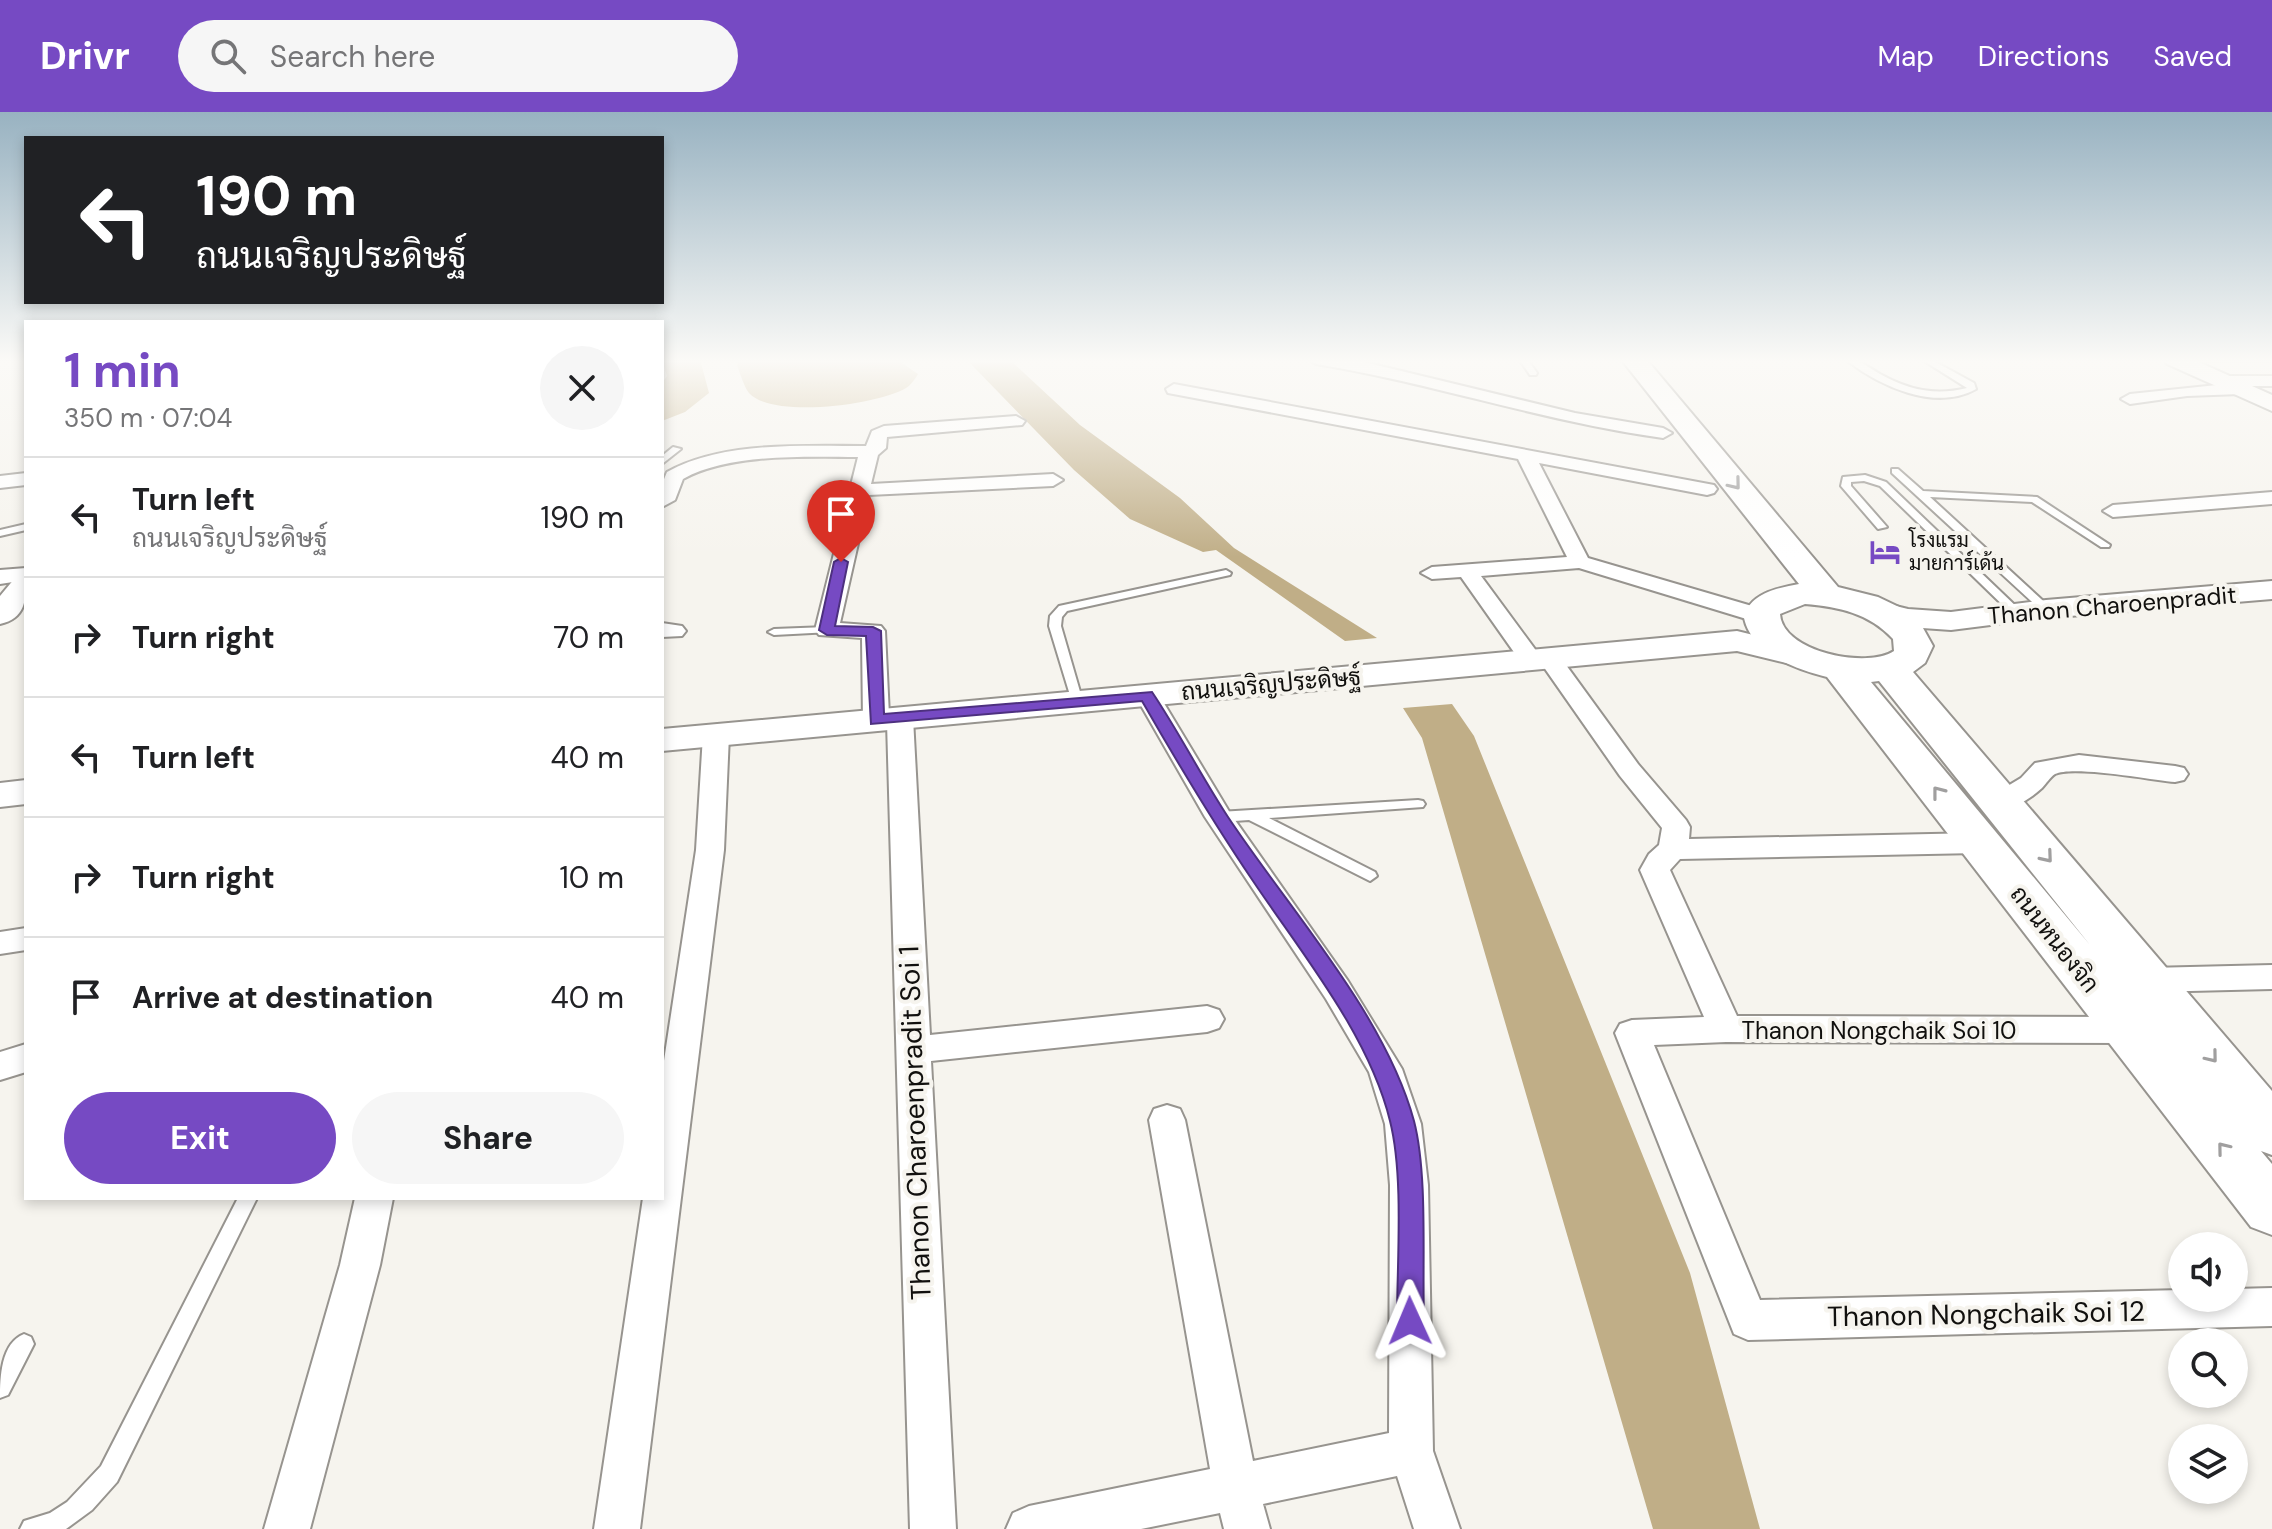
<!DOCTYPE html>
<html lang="en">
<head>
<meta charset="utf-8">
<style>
  :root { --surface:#fff; --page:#f6f6f6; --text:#202124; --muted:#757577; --line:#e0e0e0; --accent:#764ac3 }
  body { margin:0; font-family:"DM Sans",Sarabun,sans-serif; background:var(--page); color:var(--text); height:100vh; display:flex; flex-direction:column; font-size:30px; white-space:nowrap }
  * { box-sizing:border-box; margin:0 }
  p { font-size:26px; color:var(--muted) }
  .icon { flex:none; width:44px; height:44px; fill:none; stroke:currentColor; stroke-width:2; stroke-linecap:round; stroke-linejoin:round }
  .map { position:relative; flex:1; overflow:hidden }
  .sheet { position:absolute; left:24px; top:208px; width:640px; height:880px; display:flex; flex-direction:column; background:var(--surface); border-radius:0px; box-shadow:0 4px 12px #0003 }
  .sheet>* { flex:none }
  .guide { position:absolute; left:24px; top:24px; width:640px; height:168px; border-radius:0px; box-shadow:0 4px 12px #0003; background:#202124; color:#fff; overflow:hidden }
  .tools { position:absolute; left:2168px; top:1120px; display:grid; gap:16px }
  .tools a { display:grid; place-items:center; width:80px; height:80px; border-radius:50%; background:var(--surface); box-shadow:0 4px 12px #0003; font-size:40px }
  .pin { position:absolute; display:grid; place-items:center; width:68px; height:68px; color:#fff; margin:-82px -34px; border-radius:50% 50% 50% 0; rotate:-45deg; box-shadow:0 0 8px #0007 }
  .pin .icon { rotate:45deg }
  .me { position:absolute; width:88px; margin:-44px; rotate:359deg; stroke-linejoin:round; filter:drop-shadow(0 0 6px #0008) }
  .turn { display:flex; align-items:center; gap:28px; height:168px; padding:0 40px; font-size:36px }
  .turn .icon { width:104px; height:104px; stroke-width:2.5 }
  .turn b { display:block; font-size:56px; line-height:68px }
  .round { display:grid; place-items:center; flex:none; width:84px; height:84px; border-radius:42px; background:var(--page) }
  .summary { display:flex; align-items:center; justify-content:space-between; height:136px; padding:0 40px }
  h1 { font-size:48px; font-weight:700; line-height:60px; color:var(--accent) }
  .button { display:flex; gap:16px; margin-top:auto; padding:16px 40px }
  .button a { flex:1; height:92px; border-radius:48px; background:var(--accent); color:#fff; font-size:32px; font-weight:700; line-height:92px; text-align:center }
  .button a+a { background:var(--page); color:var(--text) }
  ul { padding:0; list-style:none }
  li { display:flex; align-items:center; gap:24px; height:120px; padding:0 40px; border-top:2px solid var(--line) }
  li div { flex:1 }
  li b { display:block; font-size:30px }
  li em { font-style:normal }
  header { display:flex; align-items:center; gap:48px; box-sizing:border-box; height:112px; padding:0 40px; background:var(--accent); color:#fff }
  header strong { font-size:38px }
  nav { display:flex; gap:44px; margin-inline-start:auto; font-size:28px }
  .search { width:560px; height:72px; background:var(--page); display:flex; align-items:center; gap:20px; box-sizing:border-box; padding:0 28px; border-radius:44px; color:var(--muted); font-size:30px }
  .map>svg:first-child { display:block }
  .forest { fill:#cab891 }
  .water { fill:#c0ae87 }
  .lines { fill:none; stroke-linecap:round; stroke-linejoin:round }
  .lane-casing { stroke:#97948f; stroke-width:4 }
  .street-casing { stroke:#97948f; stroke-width:4 }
  .secondary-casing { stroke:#97948f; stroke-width:4 }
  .primary-casing { stroke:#97948f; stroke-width:4 }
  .lane { fill:#fff; fill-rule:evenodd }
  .street { fill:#fff; fill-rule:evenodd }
  .secondary { fill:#fff; fill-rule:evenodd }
  .primary { fill:#fff; fill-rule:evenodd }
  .oneway { stroke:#a09f9f }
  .route { fill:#764ac3; stroke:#4d307f; stroke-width:2 }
  .labels { text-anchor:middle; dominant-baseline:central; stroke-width:8; stroke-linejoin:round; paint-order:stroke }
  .far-poi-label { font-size:20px; fill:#11100e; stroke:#f6f4ee; text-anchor:start }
  .street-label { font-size:24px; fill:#11100e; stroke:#f6f4ee }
  .near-street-label { font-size:28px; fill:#11100e; stroke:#f6f4ee }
</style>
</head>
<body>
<header>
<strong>Drivr</strong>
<div class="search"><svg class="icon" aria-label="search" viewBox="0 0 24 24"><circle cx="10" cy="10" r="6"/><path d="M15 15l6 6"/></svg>Search here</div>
<nav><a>Map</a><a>Directions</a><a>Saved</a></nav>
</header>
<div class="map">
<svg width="2272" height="1417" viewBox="0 0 2272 1417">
  <rect width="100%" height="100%" fill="#f6f4ee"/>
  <path class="forest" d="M662,247H700L709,281L685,300L662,309V271L667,264Z
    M740,247H896L918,262C915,267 911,273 906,276C878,293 772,307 749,281C744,275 740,261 737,253Z"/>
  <path class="water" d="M966,247H1009L1080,313L1180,386L1234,436L1377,526L1345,529L1216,438L1203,440L1130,407L1074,358Z
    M1452,592L1474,624L1690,1161L1760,1417H1653L1422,626L1403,596Z"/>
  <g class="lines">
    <g class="lane-casing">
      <path id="lane" d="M1519,247H1527L1537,261L1536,263H1530Z
        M1845,247C1858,246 1868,255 1880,262C1909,278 1935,284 1967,276L1921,247H1930L1974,271L1976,277C1935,300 1879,274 1845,247Z
        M2194,247H2272V249H2198Z
        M673,335L681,337L662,352V344Z
        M1892,357H1898L1923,379L2037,385L2110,433L2109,435H2101L2032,390L1930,385L2052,497L2046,500L2042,499L1892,361Z
        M1865,363L1886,370L2021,499V503H2013L1880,374L1864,369L1851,370V374L1887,415L1878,417L1841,374L1843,365Z
        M26,412V418L0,424V418Z
        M1226,458L1231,461L1230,463L1067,499L1062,505L1061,514L1083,590L1081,593H1073L1049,514L1050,504L1059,494Z
        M827,515L833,518L831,520L774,523L768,520L774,517Z
        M1418,688L1423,689L1425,692L1423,695L1269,706L1375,760L1377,764L1370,769L1249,708L1219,710L1212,705L1219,700Z
        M238,1086H257L117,1370L92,1398L66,1417H20L24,1409L50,1401L67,1390L101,1354Z
        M24,1222L31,1225L34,1232L8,1283L0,1286C0,1265 1,1231 24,1222Z"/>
    </g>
    <g class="street-casing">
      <path id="street" d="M1308,247L1360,249L1575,301L1663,316L1672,321L1663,326C1545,310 1433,271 1316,252Z
        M2222,264H2272V274H2246V281L2240,282L2187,284L2130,292L2121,287L2130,282L2217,273L2214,269Z
        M1174,272L1714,373L1717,377L1714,381L1707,383L1539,351L1588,446L1769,499L1772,504L1769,509H1753L1579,456L1481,464L1540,544L1550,540L1558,542L1638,652L1686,708L1690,715L1689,727L1978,721L1988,724L1992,731L1988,738L1978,741L1680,747L1670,758L1737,904L2127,905L2139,909L2144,918L2139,927L2127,931L1726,930L1654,933L1760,1188L2182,1178V1186H2234V1177L2272,1176V1214L1748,1228L1734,1222L1615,921L1620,912L1632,908L1704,905L1640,758L1649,742L1659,733L1662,716L1620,664L1541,551L1531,555L1523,553L1461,465L1432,467L1421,461L1432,455L1567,445L1518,347L1168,281L1166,277Z
        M1016,304L1025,309L1022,313L887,325L886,336L878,343L871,372L1053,362L1063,368L1053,374L869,383L840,511L881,514L885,519L889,604L900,598L909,601L913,606L930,923L1207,894L1219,898L1224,907L1219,916L1207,920L931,949L956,1417H910L887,610L876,616L867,613L863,608L862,526L819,523L815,518L858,345C806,345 729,341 683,367L675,388L662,395V372L667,360C723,329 803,334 866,334L872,319L884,314Z
        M26,361V373L0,376V364Z
        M2272,380V392L2113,405L2103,399L2113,393Z
        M26,456V468L0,472V458Z
        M662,511L682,514L686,519L682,524L662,525Z
        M1147,576L1156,578L1159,583L1230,701L1348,869L1402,957L1421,1012L1428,1073L1433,1339L1460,1417H1414L1397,1364L1263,1392L1270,1417H1224L1220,1401L1141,1417H1006L1013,1401L1029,1394L1210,1357L1149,1008L1154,997L1167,993L1180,997L1185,1008L1253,1349L1389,1321L1390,1073L1385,1012L1369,960L1326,887L1205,705L1135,583L1138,578Z
        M716,615L725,617L729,623L724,738L640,1417H594L643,1086H662V962L696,738L703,623L707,617Z
        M2079,643L2175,654L2184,656L2188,662L2184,668L2175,670C2152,668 2073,653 2055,662C2050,665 2046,672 2042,676C2029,688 2008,701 1991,696L1987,690L1991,684L2021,666L2035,651Z
        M26,816V838L0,842V820Z
        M2272,853V877L2149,880L2138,877L2133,868L2138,859L2149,856Z
        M26,932V960L0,968V940Z
        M355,1086H393L380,1153L310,1417H264L340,1153Z"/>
    </g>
    <g class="secondary-casing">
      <path id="secondary" d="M2164,247H2192L2272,283V299L2167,252Z
        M26,463C26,486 27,506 0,512V484L15,466Z
        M2272,469V487L2046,506L1951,518L1908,515L1868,506L1864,499L1868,492L1879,490L1908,497L1951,500L2046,488Z
        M1737,519L1814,538L1819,545L1814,552L1803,555L1737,539L662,639V617Z
        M26,668V692L0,695V671Z"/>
    </g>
    <g class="primary-casing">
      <path id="primary" d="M1621,247H1646L1838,475L1878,485L1901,496L1923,516L1933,534L1925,551L1913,560L2272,979V1043L2261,1039L2272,1052V1123L2251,1115L1827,565C1796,557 1752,542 1744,506C1749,481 1778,476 1799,472ZM1805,492C1839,495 1869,501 1893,527L1894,539C1867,557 1782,540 1780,502ZM1879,569L2090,833L1871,570Z"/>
    </g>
    <use href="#lane" class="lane"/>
    <use href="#street" class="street"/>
    <use href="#secondary" class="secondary"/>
    <use href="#primary" class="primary"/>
  </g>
  <defs><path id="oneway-chevron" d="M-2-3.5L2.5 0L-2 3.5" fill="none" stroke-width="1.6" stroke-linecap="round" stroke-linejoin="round" transform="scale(2)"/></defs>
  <g class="oneway">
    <use href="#oneway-chevron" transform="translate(1735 372) rotate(51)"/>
    <use href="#oneway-chevron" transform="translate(1938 680) rotate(-128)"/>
    <use href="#oneway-chevron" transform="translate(2047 745) rotate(50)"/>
    <use href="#oneway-chevron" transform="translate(2212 945) rotate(51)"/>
    <use href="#oneway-chevron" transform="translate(2223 1036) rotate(-129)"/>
  </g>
  <linearGradient id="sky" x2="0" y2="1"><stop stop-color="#98b2c1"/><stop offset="0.56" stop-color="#fbfaf7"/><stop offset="1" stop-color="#fbfaf7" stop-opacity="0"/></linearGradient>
  <rect width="2272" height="445" fill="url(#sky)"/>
  <path class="route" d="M841,446L848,450L835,514L873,515L881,519L884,602L1152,580C1179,620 1201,664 1228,705C1289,797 1385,902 1414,1009C1428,1063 1422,1151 1424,1209L1420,1218L1410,1222L1401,1218L1397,1209C1397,1151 1404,1064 1390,1009C1369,923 1302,842 1253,769C1213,710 1177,650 1142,589L871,612L866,524L827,523L819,518L834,450Z"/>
  <defs>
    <g id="hotel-bare" transform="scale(2.4)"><path d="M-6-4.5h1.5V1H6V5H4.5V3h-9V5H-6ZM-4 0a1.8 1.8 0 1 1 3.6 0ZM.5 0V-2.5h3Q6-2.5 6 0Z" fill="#764ac3" stroke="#f6f4ee" stroke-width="2.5" paint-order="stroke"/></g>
  </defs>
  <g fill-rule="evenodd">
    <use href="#hotel-bare" x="1885" y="440"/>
  </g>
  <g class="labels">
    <g class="far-poi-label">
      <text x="1909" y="428">โรงแรม<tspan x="1909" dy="23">มายการ์เด้น</tspan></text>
    </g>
    <g class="street-label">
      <text transform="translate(2112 493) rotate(-5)">Thanon Charoenpradit</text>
      <text transform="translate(1271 572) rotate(-5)">ถนนเจริญประดิษฐ์</text>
      <text transform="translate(2055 827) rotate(52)">ถนนหนองจิก</text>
      <text x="1879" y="918">Thanon Nongchaik Soi 10</text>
    </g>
    <g class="near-street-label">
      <text transform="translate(915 1011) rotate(-92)">Thanon Charoenpradit Soi 1</text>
      <text transform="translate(1986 1202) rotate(-1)">Thanon Nongchaik Soi 12</text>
    </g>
  </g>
</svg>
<div class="tools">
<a><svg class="icon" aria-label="sound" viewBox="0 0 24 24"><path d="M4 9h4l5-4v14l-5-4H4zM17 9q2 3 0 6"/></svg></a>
<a><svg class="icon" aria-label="search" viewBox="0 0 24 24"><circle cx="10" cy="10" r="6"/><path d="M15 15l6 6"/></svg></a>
<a><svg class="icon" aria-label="layers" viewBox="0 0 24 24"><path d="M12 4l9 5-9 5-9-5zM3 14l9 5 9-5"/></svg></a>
</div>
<div class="pin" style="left:841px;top:450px;background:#d93025"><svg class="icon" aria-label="arrive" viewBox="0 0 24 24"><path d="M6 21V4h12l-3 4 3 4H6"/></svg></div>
<svg class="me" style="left:1410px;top:1209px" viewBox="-20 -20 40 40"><path d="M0-17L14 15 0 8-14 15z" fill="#764ac3" stroke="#fff" stroke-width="4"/></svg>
<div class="guide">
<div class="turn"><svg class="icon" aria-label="left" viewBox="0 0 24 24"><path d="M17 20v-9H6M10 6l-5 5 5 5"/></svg><div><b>190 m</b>ถนนเจริญประดิษฐ์</div></div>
</div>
<section class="sheet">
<div class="summary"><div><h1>1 min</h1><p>350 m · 07:04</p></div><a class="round"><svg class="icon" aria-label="close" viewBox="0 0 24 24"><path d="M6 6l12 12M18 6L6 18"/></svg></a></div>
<ul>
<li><svg class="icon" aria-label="left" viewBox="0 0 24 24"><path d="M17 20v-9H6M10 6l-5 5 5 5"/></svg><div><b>Turn left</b><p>ถนนเจริญประดิษฐ์</p></div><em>190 m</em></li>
<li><svg class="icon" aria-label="right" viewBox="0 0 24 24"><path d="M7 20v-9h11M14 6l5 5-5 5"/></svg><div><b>Turn right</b></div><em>70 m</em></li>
<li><svg class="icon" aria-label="left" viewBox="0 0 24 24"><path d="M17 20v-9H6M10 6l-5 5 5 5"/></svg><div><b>Turn left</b></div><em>40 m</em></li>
<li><svg class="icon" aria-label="right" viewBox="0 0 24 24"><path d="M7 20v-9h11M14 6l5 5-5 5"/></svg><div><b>Turn right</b></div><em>10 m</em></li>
<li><svg class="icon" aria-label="arrive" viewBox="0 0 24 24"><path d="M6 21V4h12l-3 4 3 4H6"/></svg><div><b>Arrive at destination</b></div><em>40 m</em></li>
</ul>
<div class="button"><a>Exit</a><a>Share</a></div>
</section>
</div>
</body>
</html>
